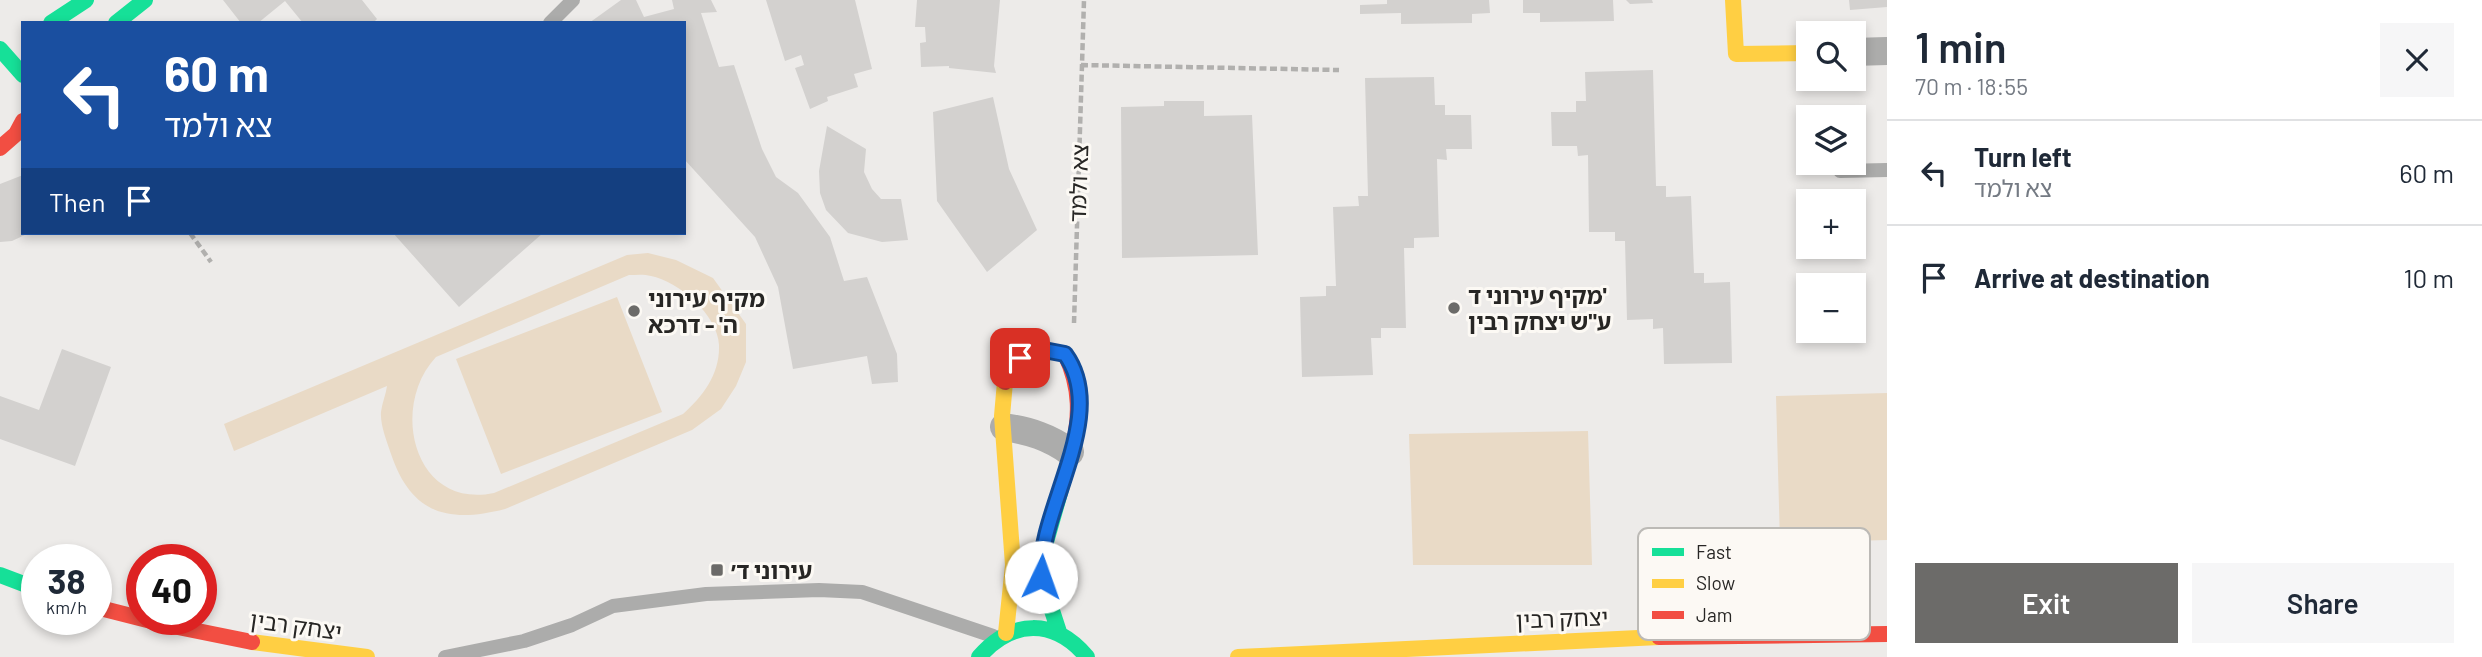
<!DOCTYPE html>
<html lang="en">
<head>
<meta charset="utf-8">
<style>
  :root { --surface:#fff; --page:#f6f6f7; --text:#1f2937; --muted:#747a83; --line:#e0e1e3; --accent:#6c6b69 }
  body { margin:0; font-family:Barlow,"Noto Sans Hebrew",sans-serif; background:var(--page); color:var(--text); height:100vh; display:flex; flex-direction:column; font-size:26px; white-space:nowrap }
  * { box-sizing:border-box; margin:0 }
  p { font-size:23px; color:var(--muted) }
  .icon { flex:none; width:38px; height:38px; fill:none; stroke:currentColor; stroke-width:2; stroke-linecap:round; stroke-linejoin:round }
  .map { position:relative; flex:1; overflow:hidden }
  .side { display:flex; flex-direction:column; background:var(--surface); width:595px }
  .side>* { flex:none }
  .guide { position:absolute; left:21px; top:21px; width:665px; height:214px; border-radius:0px; box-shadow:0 4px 10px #0003; background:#1a4fa0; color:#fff; overflow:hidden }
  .controls { position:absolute; left:1796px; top:21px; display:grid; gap:14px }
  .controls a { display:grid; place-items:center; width:70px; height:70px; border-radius:0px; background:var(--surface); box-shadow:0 4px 10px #0003; font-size:35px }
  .speed { position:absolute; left:21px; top:544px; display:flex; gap:14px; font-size:35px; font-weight:700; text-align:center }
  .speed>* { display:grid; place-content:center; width:91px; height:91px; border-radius:50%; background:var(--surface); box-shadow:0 4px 10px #0003; line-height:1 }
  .speed small { font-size:18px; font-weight:400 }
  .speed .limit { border:10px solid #d22; background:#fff; color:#111 }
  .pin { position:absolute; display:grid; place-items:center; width:60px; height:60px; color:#fff; margin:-30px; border-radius:14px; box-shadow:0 4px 10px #0006 }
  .me { position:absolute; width:77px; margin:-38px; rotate:3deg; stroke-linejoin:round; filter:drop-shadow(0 0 5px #0008) }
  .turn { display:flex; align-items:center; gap:24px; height:147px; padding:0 28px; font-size:32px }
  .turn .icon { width:91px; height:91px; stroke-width:2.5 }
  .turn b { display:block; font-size:49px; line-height:60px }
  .then { display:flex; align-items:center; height:66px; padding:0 28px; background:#0003; gap:14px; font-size:26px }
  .round { display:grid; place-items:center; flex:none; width:74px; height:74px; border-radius:0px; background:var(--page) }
  .summary { display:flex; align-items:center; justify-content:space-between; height:119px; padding:0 28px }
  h1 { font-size:42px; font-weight:600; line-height:52px }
  .action { display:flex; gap:14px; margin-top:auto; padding:14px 28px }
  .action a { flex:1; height:80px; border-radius:0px; background:var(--accent); color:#fff; font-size:28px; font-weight:600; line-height:80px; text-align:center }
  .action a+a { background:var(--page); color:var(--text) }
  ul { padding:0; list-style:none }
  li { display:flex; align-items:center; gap:21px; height:105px; padding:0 28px; border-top:2px solid var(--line) }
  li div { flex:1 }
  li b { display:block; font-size:26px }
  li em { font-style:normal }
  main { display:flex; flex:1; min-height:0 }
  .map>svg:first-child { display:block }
  .green { fill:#e9dac6; fill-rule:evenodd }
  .building { fill:#d3d1cf }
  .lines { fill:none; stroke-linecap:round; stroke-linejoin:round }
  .path { stroke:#b1b0ae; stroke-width:4.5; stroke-dasharray:7 3.5; stroke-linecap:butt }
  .lane { stroke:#acacab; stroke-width:14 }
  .street { stroke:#acacab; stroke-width:28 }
  .fast { stroke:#16e098; stroke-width:16 }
  .slow { stroke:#ffcf43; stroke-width:16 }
  .jam { stroke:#f24e42; stroke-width:16 }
  .route-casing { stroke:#114b97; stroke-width:18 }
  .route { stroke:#1a73e8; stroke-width:12 }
  .poi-dot { fill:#6c6b69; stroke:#fcf9f4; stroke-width:2.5 }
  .labels { text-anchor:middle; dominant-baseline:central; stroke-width:6; stroke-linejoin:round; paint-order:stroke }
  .street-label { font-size:23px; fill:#272624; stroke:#fcf9f4 }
  .poi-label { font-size:23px; font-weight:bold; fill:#272624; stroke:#fcf9f4; text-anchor:start }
  .key { fill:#fcf9f4; stroke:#bcbab6; stroke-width:2 }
  .key-label { font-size:19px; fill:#272624 }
</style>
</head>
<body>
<main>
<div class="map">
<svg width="1887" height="657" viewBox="0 0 1887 657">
  <rect width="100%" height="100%" fill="#edebe9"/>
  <path class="green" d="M648,253L676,260L713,278L746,324V362L736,386L721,409L692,430L505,509C447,524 411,513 391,454C387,442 380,425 381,412C382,403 386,394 387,386L234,451L224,424L627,255ZM629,275C636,275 644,274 651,276C678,281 718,315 719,345C720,374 703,396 683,414L494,493C414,510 389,407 436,357Z
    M617,297L662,412L501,474L456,359Z
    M1887,393V540L1780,543L1776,396Z
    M1588,431L1592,565H1413L1409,434Z"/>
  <path class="building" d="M223,0H362L377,19L373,23H303L285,1L258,23H241Z
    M621,0H636L644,17L674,9L672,0H711L717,12L701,13L719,67L734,65L762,149L776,177L798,193L830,237L844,281L867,277L897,354L898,382L872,384L867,356L793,369L778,287L755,237L684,159V23H589Z
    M766,0H855L872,69L854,74L858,87L827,97L828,101L810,109L795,68L804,65L801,55L785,61Z
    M917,0H1000L994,66L996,73L949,68V66L921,67L920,43L926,42L925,27H915Z
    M1387,0H1489L1490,13L1472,14V23L1401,24V13L1360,14V5L1387,4Z
    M1523,0H1613L1614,21L1540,22V13H1523Z
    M1626,0H1652L1653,3L1630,4Z
    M1849,0H1887V7L1850,10Z
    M1653,70L1656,186H1666V197L1691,196L1694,273H1704V283L1730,282L1732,363L1664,364L1663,328L1653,329V319L1627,320L1625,241H1615V232H1589L1588,155L1578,156L1577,146H1552L1551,112H1576V101H1586L1585,72Z
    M1434,77L1435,105H1445V115H1471L1472,149H1446L1447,160L1437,159L1439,237L1414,238V248H1404L1406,328H1381V338H1371L1373,375L1302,377L1300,297L1326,296V286H1336L1333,207L1359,206L1358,196H1368L1365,78Z
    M993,97L1009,169L1037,230L987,272L937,201L933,112Z
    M1164,101H1204V116L1252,115L1258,255L1122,258L1121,107L1164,106Z
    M827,126L866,149L864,172L872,189L881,199H901L908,240L882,242L848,233L826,210L820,193L819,171Z
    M23,175V233H29L12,241L0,242V184Z
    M393,233H543L459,307Z
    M62,349L111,367L75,466L0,439V396L39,410Z"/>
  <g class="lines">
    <path class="path" d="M1081,65L1339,70
      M190,233L211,262
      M1074,323L1084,0"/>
    <path class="lane" d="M550,23L573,0
      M1840,171L1887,170
      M445,657L524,641L572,625L613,606L706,594L819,590L862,592L993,636"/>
    <path class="street" d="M1853,52L1887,51
      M1004,427C1030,431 1049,437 1070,452"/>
    <path class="fast" d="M51,23L86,0
      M116,23L145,0
      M0,49L23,75
      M0,575L37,589
      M1059,632L1045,589L1042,556L1071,454
      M979,657C1012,619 1054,618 1087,657"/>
    <path class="slow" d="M1733,0L1736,54L1808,53
      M1005,382L1002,416L1013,565L1006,633
      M252,642L367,657
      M1238,657L1659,637"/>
    <path class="jam" d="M0,148L16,134L23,121
      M1005,382C1014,355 1038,347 1065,354C1081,387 1081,419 1071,454
      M96,607L163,624L252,642
      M1659,637L1887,634"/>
  </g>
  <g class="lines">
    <g class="route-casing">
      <path id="route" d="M1020,358L1044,350L1065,354C1110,416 1038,508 1041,577"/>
    </g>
    <use href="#route" class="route"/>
  </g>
  <g class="poi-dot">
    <circle cx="1454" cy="308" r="7"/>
    <circle cx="634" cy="311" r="7"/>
    <rect x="710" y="563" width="14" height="14" rx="3.5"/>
  </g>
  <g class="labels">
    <g class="street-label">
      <text transform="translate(1078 183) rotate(-88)">צא ולמד</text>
      <text transform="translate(1562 618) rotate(-2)">יצחק רבין</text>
      <text transform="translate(296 625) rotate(8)">יצחק רבין</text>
    </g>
    <g class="poi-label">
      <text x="1468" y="295">מקיף עירוני ד'<tspan x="1468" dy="26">ע"ש יצחק רבין</tspan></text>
      <text x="648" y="298">מקיף עירוני<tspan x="648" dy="26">ה' - דרכא</tspan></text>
      <text x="731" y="570">עירוני ד׳</text>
    </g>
  </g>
  <rect x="1638" y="528" width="232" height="112" rx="10" class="key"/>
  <rect x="1652" y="548" width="32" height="8" fill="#16e098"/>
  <rect x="1652" y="579" width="32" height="9" fill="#ffcf43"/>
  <rect x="1652" y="611" width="32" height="8" fill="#f24e42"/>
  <g class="key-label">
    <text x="1696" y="559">Fast</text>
    <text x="1696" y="590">Slow</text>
    <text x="1696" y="622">Jam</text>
  </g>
</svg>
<div class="controls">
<a><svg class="icon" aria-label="search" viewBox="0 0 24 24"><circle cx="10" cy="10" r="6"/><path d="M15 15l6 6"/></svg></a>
<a><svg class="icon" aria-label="layers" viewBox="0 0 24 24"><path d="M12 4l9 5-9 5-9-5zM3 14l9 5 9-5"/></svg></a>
<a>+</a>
<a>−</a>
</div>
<div class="speed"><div>38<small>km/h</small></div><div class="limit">40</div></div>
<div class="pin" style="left:1020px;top:358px;background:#d93025"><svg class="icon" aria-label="arrive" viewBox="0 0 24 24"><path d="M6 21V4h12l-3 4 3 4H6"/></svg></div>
<svg class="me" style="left:1041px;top:577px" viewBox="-20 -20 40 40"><circle r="19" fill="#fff"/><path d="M0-13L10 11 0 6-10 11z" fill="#1a73e8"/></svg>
<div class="guide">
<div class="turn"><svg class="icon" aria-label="left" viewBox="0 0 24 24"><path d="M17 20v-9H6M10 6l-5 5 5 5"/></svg><div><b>60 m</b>צא ולמד</div></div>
<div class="then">Then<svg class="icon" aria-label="arrive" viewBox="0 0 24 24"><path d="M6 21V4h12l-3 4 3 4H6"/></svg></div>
</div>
</div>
<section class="side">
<div class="summary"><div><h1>1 min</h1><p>70 m · 18:55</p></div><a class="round"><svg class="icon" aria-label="close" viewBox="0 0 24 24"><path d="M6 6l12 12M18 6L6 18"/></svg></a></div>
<ul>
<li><svg class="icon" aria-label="left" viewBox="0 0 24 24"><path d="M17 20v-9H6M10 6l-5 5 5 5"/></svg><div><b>Turn left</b><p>צא ולמד</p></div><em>60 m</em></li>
<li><svg class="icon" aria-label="arrive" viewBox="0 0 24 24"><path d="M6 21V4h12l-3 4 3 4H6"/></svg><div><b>Arrive at destination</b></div><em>10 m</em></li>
</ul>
<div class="action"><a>Exit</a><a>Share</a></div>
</section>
</main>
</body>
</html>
